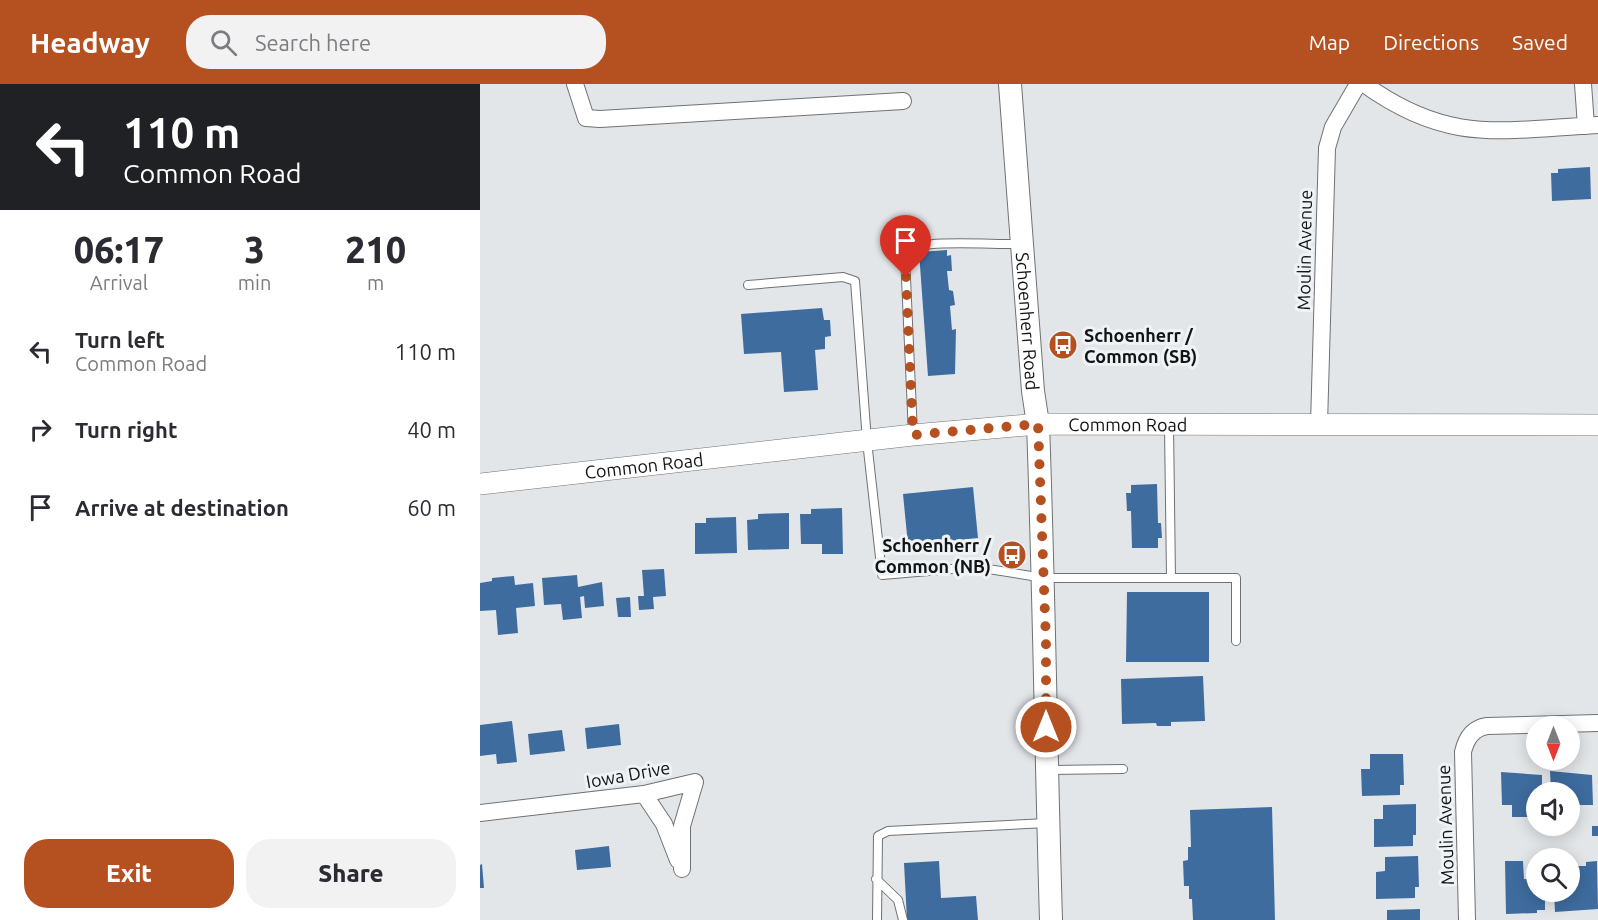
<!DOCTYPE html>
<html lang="en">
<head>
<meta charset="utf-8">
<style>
  :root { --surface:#fff; --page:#f2f2f3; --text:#2b2b33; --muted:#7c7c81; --accent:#b55120 }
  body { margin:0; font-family:Ubuntu,sans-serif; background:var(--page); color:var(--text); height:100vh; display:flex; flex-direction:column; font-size:22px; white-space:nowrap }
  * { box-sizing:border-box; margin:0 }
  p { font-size:20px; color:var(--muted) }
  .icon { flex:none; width:33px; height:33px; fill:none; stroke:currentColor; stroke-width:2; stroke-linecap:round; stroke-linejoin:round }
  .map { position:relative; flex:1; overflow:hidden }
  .drawer { display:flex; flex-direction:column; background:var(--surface); width:480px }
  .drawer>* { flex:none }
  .hud { background:#202124; color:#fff; overflow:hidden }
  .needle { width:39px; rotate:180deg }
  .tools { position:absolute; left:1046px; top:632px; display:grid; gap:12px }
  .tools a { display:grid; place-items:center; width:54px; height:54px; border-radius:50%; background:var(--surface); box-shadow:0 3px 15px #0003; font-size:30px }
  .pin { position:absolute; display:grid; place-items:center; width:51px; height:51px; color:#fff; margin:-62px -26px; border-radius:50% 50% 50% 0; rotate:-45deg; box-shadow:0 0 6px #0007 }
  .pin .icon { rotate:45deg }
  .me { position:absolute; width:66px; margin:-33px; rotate:0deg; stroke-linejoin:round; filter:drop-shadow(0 0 4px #0008) }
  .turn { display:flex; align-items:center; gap:21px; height:126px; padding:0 24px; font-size:27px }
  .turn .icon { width:78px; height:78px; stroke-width:2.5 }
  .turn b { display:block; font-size:42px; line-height:51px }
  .eta { display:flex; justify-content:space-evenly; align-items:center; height:102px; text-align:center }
  .eta b { font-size:36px; font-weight:800; line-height:42px }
  .primary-button { display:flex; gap:12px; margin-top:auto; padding:12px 24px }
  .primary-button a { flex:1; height:69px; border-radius:24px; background:var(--accent); color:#fff; font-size:24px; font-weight:800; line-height:69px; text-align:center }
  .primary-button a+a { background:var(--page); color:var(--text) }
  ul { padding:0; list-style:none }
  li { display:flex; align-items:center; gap:18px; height:78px; padding:0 24px }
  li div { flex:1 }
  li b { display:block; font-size:22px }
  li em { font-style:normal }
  header { display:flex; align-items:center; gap:36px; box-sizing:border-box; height:84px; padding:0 30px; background:var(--accent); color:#fff }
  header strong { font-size:28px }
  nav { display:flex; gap:33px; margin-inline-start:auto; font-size:21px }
  .search { width:420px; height:54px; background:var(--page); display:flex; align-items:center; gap:15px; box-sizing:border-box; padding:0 21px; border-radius:24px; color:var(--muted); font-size:22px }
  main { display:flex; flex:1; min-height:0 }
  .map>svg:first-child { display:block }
  .building { fill:#3e6c9f }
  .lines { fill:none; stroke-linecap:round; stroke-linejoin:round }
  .service-casing { stroke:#6f7275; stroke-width:10 }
  .minor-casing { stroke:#6f7275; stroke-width:18 }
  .tertiary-casing { stroke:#6f7275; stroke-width:22 }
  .secondary-casing { stroke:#6f7275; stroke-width:24 }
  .service { stroke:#fff; stroke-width:8 }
  .minor { stroke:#fff; stroke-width:16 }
  .tertiary { stroke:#fff; stroke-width:21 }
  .secondary { stroke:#fff; stroke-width:22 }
  .route { stroke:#b55120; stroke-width:10; stroke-dasharray:0 18 }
  .labels { text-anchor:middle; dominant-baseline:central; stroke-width:6; stroke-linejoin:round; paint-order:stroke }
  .street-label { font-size:18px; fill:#131415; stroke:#f0f3f6 }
  .poi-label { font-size:18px; font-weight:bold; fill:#131415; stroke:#f0f3f6; text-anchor:start }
</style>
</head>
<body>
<header>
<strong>Headway</strong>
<div class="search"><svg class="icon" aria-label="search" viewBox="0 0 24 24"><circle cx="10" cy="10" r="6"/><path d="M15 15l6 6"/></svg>Search here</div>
<nav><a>Map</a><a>Directions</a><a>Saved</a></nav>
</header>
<main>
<section class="drawer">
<div class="hud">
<div class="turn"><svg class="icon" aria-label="left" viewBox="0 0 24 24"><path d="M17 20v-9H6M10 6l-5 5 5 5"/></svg><div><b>110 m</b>Common Road</div></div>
</div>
<div class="eta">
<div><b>06:17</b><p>Arrival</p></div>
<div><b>3</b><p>min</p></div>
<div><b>210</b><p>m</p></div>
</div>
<ul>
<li><svg class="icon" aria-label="left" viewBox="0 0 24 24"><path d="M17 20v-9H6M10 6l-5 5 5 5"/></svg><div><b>Turn left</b><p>Common Road</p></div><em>110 m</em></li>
<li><svg class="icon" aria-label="right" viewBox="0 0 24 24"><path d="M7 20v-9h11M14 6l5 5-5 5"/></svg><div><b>Turn right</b></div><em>40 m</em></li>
<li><svg class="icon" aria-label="arrive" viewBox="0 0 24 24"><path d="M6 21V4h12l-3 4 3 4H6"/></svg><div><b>Arrive at destination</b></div><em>60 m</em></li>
</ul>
<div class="primary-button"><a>Exit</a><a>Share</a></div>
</section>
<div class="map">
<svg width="1118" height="836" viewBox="0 0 1118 836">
  <rect width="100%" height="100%" fill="#e3e6e9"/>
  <path class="building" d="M1110,83L1111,115L1072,117L1071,89H1078V85Z
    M467,166V172L471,171L472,187H467L469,206L473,207L475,221L470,222L472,246L476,245L475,290L448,292L439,168Z
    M342,224L344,236H350L351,252L345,253V265L335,266L338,306L304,308L301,268L264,270L261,230Z
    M677,400L678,439H681L682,454H678V464H652L651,427H647L646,409H651V401Z
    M493,403L498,454L428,461L423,410Z
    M362,424L363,470H342V460H321L320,430H331V425Z
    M309,429V465L268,466L267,436L278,435V430Z
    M256,433L257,469L215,470V439H226V434Z
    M184,485L186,512L173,513L174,525L159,526L158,512H164L162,486Z
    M97,491L98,503L122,498L124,522L105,524L104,512L100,513L102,534L83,536L81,520L64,521L62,494Z
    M34,492L35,501L53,499L55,522L36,524L38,549L18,551L16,526L0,527V499L12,497V494Z
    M647,508H729V578H646Z
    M150,513L151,533H138L136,514Z
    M723,592L725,637L691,638V642H677L676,639L642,640L641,595Z
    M32,637L37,678L17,680L16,670L0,672V641Z
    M139,640L141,661L107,665L105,644Z
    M82,646L85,667L50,671L48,650Z
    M890,670H923L924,701H920V711L882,712L881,685H890Z
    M1070,687L1112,691L1113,721H1089V708H1071Z
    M1021,688L1062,691V708H1056V721H1048V733H1032V721H1022Z
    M936,720V751H933V762L894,763V735H903V721Z
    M792,723L795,836H713L712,815H709V802H704L703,777L708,776V763H711L710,726Z
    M1112,742H1118V752H1112Z
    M129,762L131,783L97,786L95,766Z
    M938,772L939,803H935V814L896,815V788L905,787V773Z
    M459,777L461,814L496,812L498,836H427L424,779Z
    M1025,777H1043L1044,795H1056V807H1065V826H1057V829L1026,830Z
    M1117,777L1118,825L1075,828L1074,807H1089V782H1106V778Z
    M2,780L4,804H0V781Z
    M940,825V836H907V826Z"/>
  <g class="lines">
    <g class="service-casing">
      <path id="service" d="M268,201L363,193L375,197L387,357L402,491L496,483L564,494H756V557
        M689,342L691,494
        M433,350L425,172L427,166C445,155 515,161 540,160
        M569,686L643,685
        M396,795L418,816L423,836
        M397,836L398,752L408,747L568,739"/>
    </g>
    <g class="minor-casing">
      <path id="minor" d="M95,0L106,34L120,35L423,17
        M884,0C969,61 1020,46 1118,41
        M1103,0L1106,42
        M839,340L847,64L853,43L878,0
        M164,710L184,740L198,776
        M0,729L164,710L215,698L202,742V785
        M987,836L983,668C986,655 993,644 1007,642L1118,639"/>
    </g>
    <g class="tertiary-casing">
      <g id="tertiary">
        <path id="s1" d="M0,400L433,351L558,340L1118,341"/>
      </g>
    </g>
    <g class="secondary-casing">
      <g id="secondary">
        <path id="s2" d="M530,0L553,307L558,340C564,505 566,671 571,836"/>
      </g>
    </g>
    <use href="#service" class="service"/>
    <use href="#minor" class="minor"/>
    <use href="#tertiary" class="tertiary"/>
    <use href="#secondary" class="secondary"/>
  </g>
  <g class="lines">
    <path class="route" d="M426,193L433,351L558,340L566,558V643"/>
  </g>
  <defs>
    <g id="bus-disc" transform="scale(1.5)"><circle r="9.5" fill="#b55120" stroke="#f0f3f6"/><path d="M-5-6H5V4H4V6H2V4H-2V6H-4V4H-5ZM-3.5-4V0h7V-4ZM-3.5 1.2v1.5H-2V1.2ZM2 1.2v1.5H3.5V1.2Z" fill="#fff"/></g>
  </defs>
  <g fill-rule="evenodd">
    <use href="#bus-disc" x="583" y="261"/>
    <use href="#bus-disc" x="532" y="471"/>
  </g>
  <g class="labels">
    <g class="street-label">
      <text transform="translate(824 166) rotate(-89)">Moulin Avenue</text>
      <text stroke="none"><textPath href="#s2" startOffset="238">Schoenherr Road</textPath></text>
      <text stroke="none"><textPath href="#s1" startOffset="651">Common Road</textPath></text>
      <text stroke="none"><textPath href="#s1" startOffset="165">Common Road</textPath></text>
      <text transform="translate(148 690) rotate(-10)">Iowa Drive</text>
      <text transform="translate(965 741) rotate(-92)">Moulin Avenue</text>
    </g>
    <g class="poi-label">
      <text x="604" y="251">Schoenherr /<tspan x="604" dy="21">Common (SB)</tspan></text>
      <text x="511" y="461" text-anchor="end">Schoenherr /<tspan x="511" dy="21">Common (NB)</tspan></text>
    </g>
  </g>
</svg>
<div class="tools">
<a><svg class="needle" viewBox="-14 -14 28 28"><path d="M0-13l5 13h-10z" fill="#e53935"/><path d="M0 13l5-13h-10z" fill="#7c7c81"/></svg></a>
<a><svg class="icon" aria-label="sound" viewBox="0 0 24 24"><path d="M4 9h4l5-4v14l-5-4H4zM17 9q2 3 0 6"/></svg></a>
<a><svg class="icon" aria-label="search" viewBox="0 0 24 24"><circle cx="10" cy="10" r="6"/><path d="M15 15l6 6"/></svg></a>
</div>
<div class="pin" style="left:426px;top:193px;background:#d93025"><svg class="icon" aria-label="arrive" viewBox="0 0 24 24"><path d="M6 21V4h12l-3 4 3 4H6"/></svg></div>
<svg class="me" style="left:566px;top:643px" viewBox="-20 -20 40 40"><circle r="17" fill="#b55120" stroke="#fff" stroke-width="3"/><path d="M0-11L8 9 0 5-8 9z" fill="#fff"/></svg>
</div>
</main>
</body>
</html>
